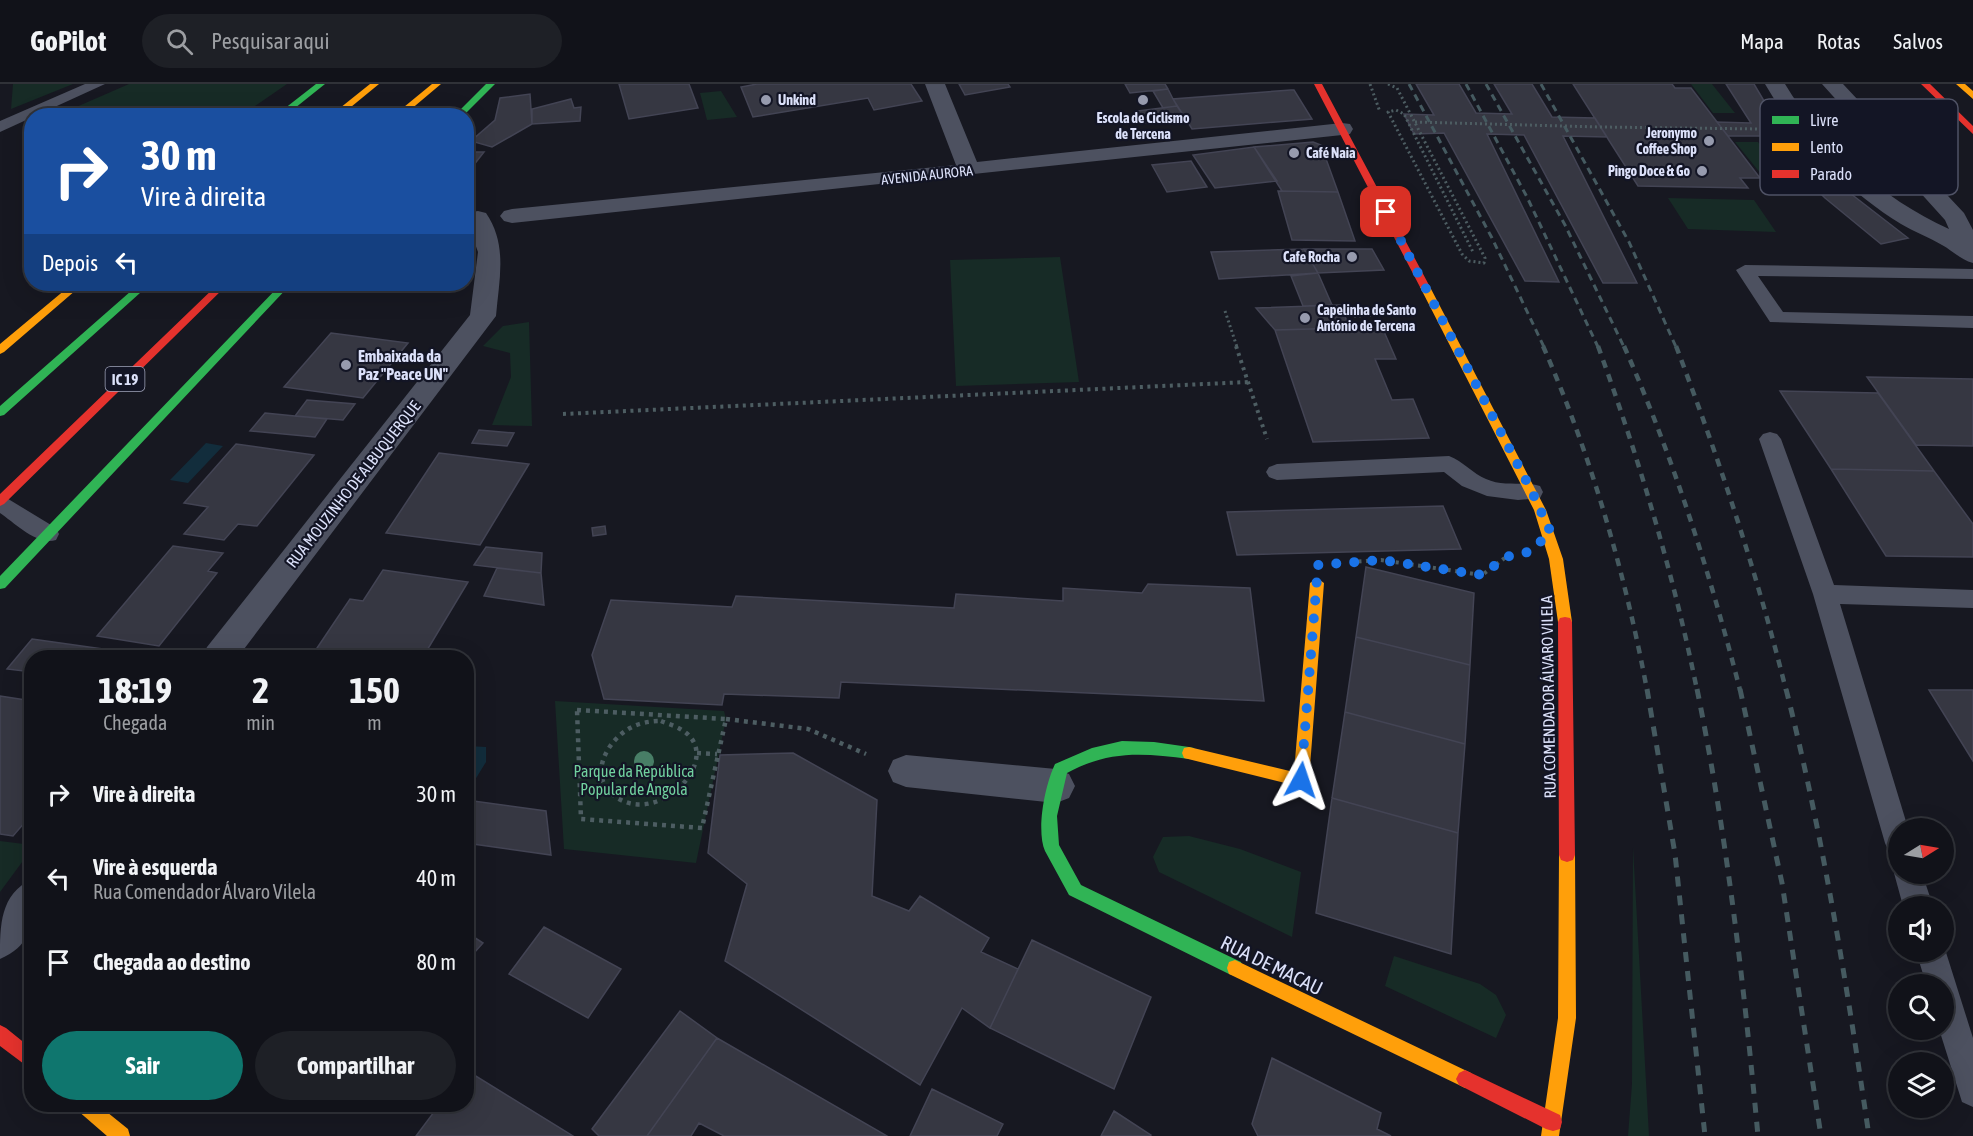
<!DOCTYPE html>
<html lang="pt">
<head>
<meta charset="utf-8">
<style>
  :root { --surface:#111219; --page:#1e2026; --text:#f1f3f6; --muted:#9c9ea2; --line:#303238; --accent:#0f766e }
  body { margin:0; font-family:"Asap Condensed",sans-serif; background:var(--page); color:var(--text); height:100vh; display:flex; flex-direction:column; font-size:22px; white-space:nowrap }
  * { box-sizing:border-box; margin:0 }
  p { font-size:20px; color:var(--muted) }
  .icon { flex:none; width:33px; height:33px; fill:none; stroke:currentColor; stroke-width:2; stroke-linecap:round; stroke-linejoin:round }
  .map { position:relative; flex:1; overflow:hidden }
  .details { position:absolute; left:24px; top:566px; width:450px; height:462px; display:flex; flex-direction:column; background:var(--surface); border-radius:24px; box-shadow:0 6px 24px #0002,0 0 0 2px var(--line) }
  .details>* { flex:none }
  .top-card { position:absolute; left:24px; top:24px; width:450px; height:183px; border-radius:24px; box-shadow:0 6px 24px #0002,0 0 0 2px var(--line); background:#1a4fa0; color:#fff; overflow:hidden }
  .needle { width:39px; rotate:79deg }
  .fabs { position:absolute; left:1888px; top:734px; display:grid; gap:12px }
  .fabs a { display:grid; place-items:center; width:66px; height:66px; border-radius:50%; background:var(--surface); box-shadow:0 6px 24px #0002,0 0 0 2px var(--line); font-size:30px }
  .pin { position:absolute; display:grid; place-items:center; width:51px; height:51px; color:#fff; margin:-26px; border-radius:12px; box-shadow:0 3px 9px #0006 }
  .me { position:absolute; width:66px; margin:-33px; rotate:5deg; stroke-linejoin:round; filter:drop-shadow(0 0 4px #0008) }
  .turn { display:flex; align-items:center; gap:21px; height:126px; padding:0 18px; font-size:27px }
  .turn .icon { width:78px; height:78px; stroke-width:2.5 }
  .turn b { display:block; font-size:42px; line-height:51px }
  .then { display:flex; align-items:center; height:57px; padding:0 18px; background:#0003; gap:12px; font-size:22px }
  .eta { display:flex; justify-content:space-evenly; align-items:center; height:102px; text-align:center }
  .eta b { font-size:36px; font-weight:700; line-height:42px }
  .cta { display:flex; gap:12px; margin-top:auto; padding:12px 18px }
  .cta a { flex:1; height:69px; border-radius:36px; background:var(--accent); color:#fff; font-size:24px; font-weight:700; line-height:69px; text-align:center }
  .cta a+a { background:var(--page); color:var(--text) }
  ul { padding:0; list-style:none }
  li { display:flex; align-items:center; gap:18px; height:84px; padding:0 18px }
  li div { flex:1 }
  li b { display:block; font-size:22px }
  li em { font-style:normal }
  header { display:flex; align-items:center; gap:36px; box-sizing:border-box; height:84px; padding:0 30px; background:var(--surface); border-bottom:2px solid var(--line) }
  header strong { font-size:28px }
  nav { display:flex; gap:33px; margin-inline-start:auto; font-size:21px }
  .search { width:420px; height:54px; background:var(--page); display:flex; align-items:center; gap:15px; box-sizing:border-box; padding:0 21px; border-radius:33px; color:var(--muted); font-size:22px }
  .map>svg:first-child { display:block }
  .green { fill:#172b26 }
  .water { fill:#122d3c }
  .building { fill:#363742; stroke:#434454; stroke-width:1.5 }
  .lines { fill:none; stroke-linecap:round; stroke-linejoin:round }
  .path-far2 { stroke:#4d5d62; stroke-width:3; stroke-dasharray:2 3; stroke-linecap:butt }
  .path-far1 { stroke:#4d5d62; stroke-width:4; stroke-dasharray:3 4.5; stroke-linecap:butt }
  .path { stroke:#4d5d62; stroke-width:4.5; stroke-dasharray:4 5; stroke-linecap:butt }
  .lane { fill:#4d5160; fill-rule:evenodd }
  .street { fill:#4d5160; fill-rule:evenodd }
  .fast { fill:#30b455; fill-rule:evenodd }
  .slow { fill:#ff9f0a; fill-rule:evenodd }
  .jam { fill:#e5322d; fill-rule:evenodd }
  .rail-far2 { stroke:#455a60; stroke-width:3; stroke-dasharray:7 5; stroke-linecap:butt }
  .rail-far1 { stroke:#455a60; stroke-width:4.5; stroke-dasharray:8 7; stroke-linecap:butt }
  .rail { stroke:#455a60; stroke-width:5; stroke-dasharray:10 9; stroke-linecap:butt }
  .path-bridge { stroke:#4d5d62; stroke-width:3; stroke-dasharray:2 3; stroke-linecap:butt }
  .tree { fill:#487e66 }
  .route { stroke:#1a73e8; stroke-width:10; stroke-dasharray:0 18 }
  .poi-dot { fill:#979bae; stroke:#131525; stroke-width:2 }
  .labels { text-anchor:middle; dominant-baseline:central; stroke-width:4.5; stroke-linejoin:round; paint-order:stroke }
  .far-poi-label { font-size:14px; font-weight:bold; fill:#dce1fa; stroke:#131525; text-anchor:start }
  .far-street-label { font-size:14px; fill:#dce1fa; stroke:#131525 }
  .shield { fill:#131525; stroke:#a0a4ba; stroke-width:1.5 }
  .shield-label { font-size:15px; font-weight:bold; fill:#dce1fa }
  .poi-label { font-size:16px; font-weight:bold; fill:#dce1fa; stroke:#131525; text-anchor:start }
  .street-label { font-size:16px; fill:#dce1fa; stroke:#131525 }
  .park-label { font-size:16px; fill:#71d19f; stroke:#131525 }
  .near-street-label { font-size:20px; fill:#dce1fa; stroke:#131525 }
  .key { fill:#131525; stroke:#4f5265; stroke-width:1.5 }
  .key-label { font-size:16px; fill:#dce1fa }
</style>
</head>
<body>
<header>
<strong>GoPilot</strong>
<div class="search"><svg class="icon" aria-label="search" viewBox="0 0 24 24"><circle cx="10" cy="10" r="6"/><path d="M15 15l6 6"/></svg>Pesquisar aqui</div>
<nav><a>Mapa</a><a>Rotas</a><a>Salvos</a></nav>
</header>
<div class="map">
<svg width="1973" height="1052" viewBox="0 0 1973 1052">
  <rect width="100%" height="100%" fill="#171821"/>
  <path class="green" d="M13,0H73L11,25Z
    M129,0H287L242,31H58Z
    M1691,0H1712L1735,29H1713Z
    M721,7L737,33L707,36L700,9Z
    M1735,58H1758L1798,106H1774Z
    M1668,114L1754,116L1776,148L1688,145Z
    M1060,173L1079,298L956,302L950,176Z
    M529,238L532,342L492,341L511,293L510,269L483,262L503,242Z
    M555,617L724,627L726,635L696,779L564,765Z
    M1189,752L1240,765L1301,788L1292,853L1159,788L1153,773L1163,753Z
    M0,757L32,761L31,766L0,808Z
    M1633,763L1649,1052H1628L1632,1000Z
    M1394,872L1480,900L1496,911L1506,931L1496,954L1385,902Z"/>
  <path class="water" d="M206,359L223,362L188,399L170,396Z
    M467,662L486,663V678L470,704L467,703Z"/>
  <path class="building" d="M619,0H689L698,24L629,35Z
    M757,0H911L922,17L874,26L868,14L753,33L741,3Z
    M959,0H1008L1010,3L965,11Z
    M1125,0H1165L1168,5L1130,9Z
    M1416,0H1459L1476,29L1512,30L1494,0H1532L1552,33L1595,34L1607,53L1563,52L1637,199H1603L1524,51L1487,50L1559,198L1525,197L1444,49L1414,50L1404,30L1434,31Z
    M1573,0H1672L1675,4H1691L1760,94H1740L1748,104L1638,102Z
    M1726,0H1754L1767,22L1802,65L1846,106L1908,154L1881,160L1825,114L1762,52H1728L1717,38L1751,39Z
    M1168,5L1173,15L1177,22L1163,24L1153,7Z
    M1291,6H1294L1312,35L1192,45L1173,15Z
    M530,10L532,40L492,63L471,57L495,36L500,14Z
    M571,15L574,24L581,23L580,37L532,40V25Z
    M1177,22L1185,34L1144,39L1137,27Z
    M1313,58L1321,61L1338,108L1282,107L1254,63Z
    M1254,63L1277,97L1215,104L1193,71Z
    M466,68H484L473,82L466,97Z
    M1191,77L1207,103L1167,108L1152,81Z
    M1278,107L1338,108L1355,157L1292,156Z
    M1304,165L1318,189L1219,195L1211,168Z
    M1304,165H1372L1384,186L1318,189Z
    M1318,189L1332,221L1303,222L1291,192Z
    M1340,221L1350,244L1275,246L1256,224Z
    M1382,243L1396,275H1375L1392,316L1413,315L1429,354L1313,358L1275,246Z
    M331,249L408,259L363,314L284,303Z
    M1867,293L1973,295V362L1916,361Z
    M1780,307L1878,309L1934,387L1831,385Z
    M307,316L355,320L343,336L295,332Z
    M265,329L295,332L327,335L315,353L250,347Z
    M479,346L514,349L507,362L472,359Z
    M236,360L314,371L257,442L238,440L224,456L184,450L208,423L184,419Z
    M439,369L529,380L480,461L386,449Z
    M1831,385L1934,387L1973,440V473L1886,472Z
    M1443,422L1461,465L1237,471L1227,428Z
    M605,442L606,450L593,452L592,444Z
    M173,462L223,469L208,487L217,489L159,562L97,552Z
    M486,463L542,469L541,489L474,481Z
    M1366,483L1474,509L1470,581L1356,553Z
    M497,484L541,489L544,521L484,512Z
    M383,486L468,498L423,573H335L313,570L350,515L363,517Z
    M1148,500L1250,504L1264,617L841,598L839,614L724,610L722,621L604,615L592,571L611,516L732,523L736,512L954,524L956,510L1063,517V504L1142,509Z
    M1356,553L1470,581L1465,660L1345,628Z
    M32,555L132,569L129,573H32V588L7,585Z
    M1929,606H1973V677Z
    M0,612L32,617V730L13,752L0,750Z
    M1345,628L1465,660L1458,749L1332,714Z
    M793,669L877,716L872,812L909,827L920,812L989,854L981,868L1018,885L990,944L962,924L920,1001L725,877L747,800L708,769L720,671Z
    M1332,714L1458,749L1451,870L1316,829Z
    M466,716L546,727L551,771L466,759Z
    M544,843L621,885L588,934L509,890Z
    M466,848L483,859L466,878Z
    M1032,856L1151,913L1114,1005L990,944Z
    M680,927L717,954L647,1052H599L592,1045Z
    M717,954L887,1052H724L699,1039L691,1052H647Z
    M1272,974L1381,1029L1377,1045L1391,1052H1258L1252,1040Z
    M466,986L573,1052H416L440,1020H466Z
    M932,1005L1003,1040L997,1052H910Z
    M1114,1027L1151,1051L1150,1052H1101Z"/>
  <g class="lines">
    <path class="path-far2" d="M1370,0L1380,28
      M1388,0L1397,4L1485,174L1484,179L1469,177L1462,170L1388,28L1396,26L1404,30L1473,168
      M1600,43L1762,45
      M1225,227L1237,263
      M1354,232L1395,230"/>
    <path class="path-far1" d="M1236,262L1267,355
      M563,330L1248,298
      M1351,478L1381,476L1482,491L1506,473L1513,471"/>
    <path class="path" d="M577,626L726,635L702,744L581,735Z
      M726,635L808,645L866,670
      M661,637C668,640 676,642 682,646C728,674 654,749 611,709C589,689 608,656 630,644C639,639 650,637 661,637Z
      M697,669L717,670"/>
    <path class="lane" d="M85,0H105L0,48V37Z
      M1745,181L1973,185V195L1758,192L1783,228L1973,232V244L1770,238L1736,186Z
      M1770,348L1777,350L1781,355L1834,501L1973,506V524L1840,520L1908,744H1899V772L1889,768L1885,759L1813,510L1759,355L1763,350Z
      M1449,372C1463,377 1473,390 1486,395C1503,403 1523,397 1540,402L1543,408L1540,414L1518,416L1487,412L1462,402L1444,388L1277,396L1269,393L1266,388L1269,383L1277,380Z
      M0,410L56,444L59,450L56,456C37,462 15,439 0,429Z
      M1899,779V789H1922L1933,822H1903L1894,789Z
      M1944,862L1973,954V1023L1962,1018L1939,945H1944V900H1926L1916,867H1944Z"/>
    <path class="street" d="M925,0H945L977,78L1342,39L1350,40L1353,45L1350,50L1342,51L512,139L504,137L500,132L504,127L512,125L956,81Z
      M1765,0H1785C1823,63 1882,114 1949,145L1945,136L1822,0H1843L1964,129L1973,146V179C1961,176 1953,167 1942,161C1929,153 1914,148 1901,140C1845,105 1798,57 1765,0Z
      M478,127L486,129C508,161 499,196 496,232L238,573H202L207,563L470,231L478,168L469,143H466V129Z
      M906,671L1056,685L1069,690L1075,702L1069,714L1056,719L906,703L893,698L888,687L893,676Z
      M32,795C32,830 38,859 0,875C0,840 0,811 32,795Z"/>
    <path class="fast" d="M316,0H325L285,32H275Z
      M486,0H495L463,32H454Z
      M139,200H150L4,331L0,332V322Z
      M281,200H291L5,504L0,505V492Z
      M1122,657L1154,658L1189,663L1194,664L1196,669L1194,674L1189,675C1143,669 1109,666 1067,689L1057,732L1059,761L1081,801L1241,878L1243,884L1241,890L1235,892L1229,890L1069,811L1045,767C1036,746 1045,701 1055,680L1092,664Z"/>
    <path class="slow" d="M370,0H379L340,32H330Z
      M432,0H441L403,32H393Z
      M1956,0H1965L1973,7V15Z
      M72,200H83L4,268L0,270V260Z
      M1425,200L1430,203L1546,426L1563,475L1572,538L1570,542H1560L1558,538L1549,475L1534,426L1420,203Z
      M1317,494L1324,499L1309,696L1306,701L1301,703L1184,674L1182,669L1184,664L1189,663L1294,688L1310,499Z
      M1567,764L1573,766L1575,771L1576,934L1559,1052H1541L1558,934L1559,771L1561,766Z
      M1235,876L1471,989L1474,995L1471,1001L1465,1004L1459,1001L1229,890L1227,884L1229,878Z
      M74,1020H97L128,1045L130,1052H107L77,1026Z"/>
    <path class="jam" d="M1314,0H1322L1430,203L1429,205L1425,206L1420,203Z
      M1921,0H1930L1973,42V50Z
      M218,200H228L4,420L0,422V410Z
      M1565,533L1570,534L1572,538L1575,771L1573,776L1567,778L1561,776L1559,771L1558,538L1560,534Z
      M0,941L6,944L32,965V986L0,962Z
      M1465,986L1560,1031L1562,1038L1560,1045L1553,1047L1546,1045L1459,1001L1456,995L1459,989Z"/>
    <path class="rail-far2" d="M1409,0L1492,154L1544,263
      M1466,0L1527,113L1598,263
      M1486,0L1565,141L1624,263
      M1541,0L1629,158L1676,263"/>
    <path class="rail-far1" d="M1543,262C1591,371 1625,489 1647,606
      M1598,262C1639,375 1673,488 1697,606
      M1624,262C1673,373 1710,489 1740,606
      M1676,262C1719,375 1757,489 1786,606"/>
    <path class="rail" d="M1647,605L1675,770L1705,1052
      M1697,605C1727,752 1744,902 1758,1052
      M1740,605L1782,799L1821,1052
      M1786,605C1823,752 1847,902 1869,1052"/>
    <path class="path-bridge" d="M1415,38L1600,43"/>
  </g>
  <circle class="tree" cx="644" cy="677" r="10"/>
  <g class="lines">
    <path class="route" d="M1301,696L1318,481L1381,476L1482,491L1506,473L1528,468L1551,449L1532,408L1386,128"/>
  </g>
  <g class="poi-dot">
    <circle cx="766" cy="16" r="6"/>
    <circle cx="1143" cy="16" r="6"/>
    <circle cx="1709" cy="57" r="6"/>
    <circle cx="1294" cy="69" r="6"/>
    <circle cx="1702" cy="87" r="6"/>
    <circle cx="1352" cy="173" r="6"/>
    <circle cx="1305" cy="234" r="6"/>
    <circle cx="346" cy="281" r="6"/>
  </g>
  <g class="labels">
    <g class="far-poi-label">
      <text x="778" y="16">Unkind</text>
      <text x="1143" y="34" text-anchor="middle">Escola de Ciclismo<tspan x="1143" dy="16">de Tercena</tspan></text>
      <text x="1697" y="49" text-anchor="end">Jeronymo<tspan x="1697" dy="16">Coffee Shop</tspan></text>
      <text x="1306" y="69">Café Naia</text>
      <text x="1690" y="87" text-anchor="end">Pingo Doce &amp; Go</text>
      <text x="1340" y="173" text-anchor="end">Cafe Rocha</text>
      <text x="1317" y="226">Capelinha de Santo<tspan x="1317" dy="16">António de Tercena</tspan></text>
    </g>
    <g class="far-street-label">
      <text transform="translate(927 91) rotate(-6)">AVENIDA AURORA</text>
    </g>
    <rect class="shield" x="105.5" y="283" width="39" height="24" rx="4.5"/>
    <g class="shield-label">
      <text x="125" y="295">IC 19</text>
    </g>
    <g class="poi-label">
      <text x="358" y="272">Embaixada da<tspan x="358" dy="18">Paz "Peace UN"</tspan></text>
    </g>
    <g class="street-label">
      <text transform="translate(353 400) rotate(-52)">RUA MOUZINHO DE ALBUQUERQUE</text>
      <text transform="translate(1548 613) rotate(-91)">RUA COMENDADOR ÁLVARO VILELA</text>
    </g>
    <g class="park-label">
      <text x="634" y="687">Parque da República<tspan x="634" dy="18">Popular de Angola</tspan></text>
    </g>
    <g class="near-street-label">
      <text transform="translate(1272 881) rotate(26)">RUA DE MACAU</text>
    </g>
  </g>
  <rect x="1760" y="15" width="198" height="96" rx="9" class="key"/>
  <rect x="1772" y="32" width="27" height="8" fill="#30b455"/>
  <rect x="1772" y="59" width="27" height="8" fill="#ff9f0a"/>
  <rect x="1772" y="86" width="27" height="8" fill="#e5322d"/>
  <g class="key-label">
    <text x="1810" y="42">Livre</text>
    <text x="1810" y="69">Lento</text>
    <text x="1810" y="96">Parado</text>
  </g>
</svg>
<div class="fabs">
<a><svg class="needle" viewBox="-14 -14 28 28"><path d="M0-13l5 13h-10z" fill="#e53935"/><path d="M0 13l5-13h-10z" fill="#9c9ea2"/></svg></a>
<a><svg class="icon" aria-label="sound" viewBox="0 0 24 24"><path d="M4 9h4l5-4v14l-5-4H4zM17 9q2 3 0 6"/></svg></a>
<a><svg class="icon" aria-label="search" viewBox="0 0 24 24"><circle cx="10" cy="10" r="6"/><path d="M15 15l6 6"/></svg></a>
<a><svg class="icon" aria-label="layers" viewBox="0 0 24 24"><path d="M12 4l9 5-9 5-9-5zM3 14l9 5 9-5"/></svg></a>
</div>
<div class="pin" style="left:1386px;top:128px;background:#d93025"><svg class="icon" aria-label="arrive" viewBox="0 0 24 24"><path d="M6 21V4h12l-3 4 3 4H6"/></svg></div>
<svg class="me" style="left:1301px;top:696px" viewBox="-20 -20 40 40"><path d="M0-17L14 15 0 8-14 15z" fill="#1a73e8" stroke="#fff" stroke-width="4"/></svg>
<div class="top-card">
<div class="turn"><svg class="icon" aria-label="right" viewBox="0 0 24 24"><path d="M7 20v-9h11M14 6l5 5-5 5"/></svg><div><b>30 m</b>Vire à direita</div></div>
<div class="then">Depois<svg class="icon" aria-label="left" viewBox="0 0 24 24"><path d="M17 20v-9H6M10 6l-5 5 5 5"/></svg></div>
</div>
<section class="details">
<div class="eta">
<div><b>18:19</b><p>Chegada</p></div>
<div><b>2</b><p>min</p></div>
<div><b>150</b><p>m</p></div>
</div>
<ul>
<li><svg class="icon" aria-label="right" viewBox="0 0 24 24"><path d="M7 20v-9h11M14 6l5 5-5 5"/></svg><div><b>Vire à direita</b></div><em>30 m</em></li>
<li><svg class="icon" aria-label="left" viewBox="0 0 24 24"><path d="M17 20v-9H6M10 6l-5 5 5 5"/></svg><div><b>Vire à esquerda</b><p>Rua Comendador Álvaro Vilela</p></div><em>40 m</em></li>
<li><svg class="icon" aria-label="arrive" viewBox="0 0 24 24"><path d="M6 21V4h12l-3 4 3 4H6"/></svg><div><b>Chegada ao destino</b></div><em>80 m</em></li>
</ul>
<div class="cta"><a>Sair</a><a>Compartilhar</a></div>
</section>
</div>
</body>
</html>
